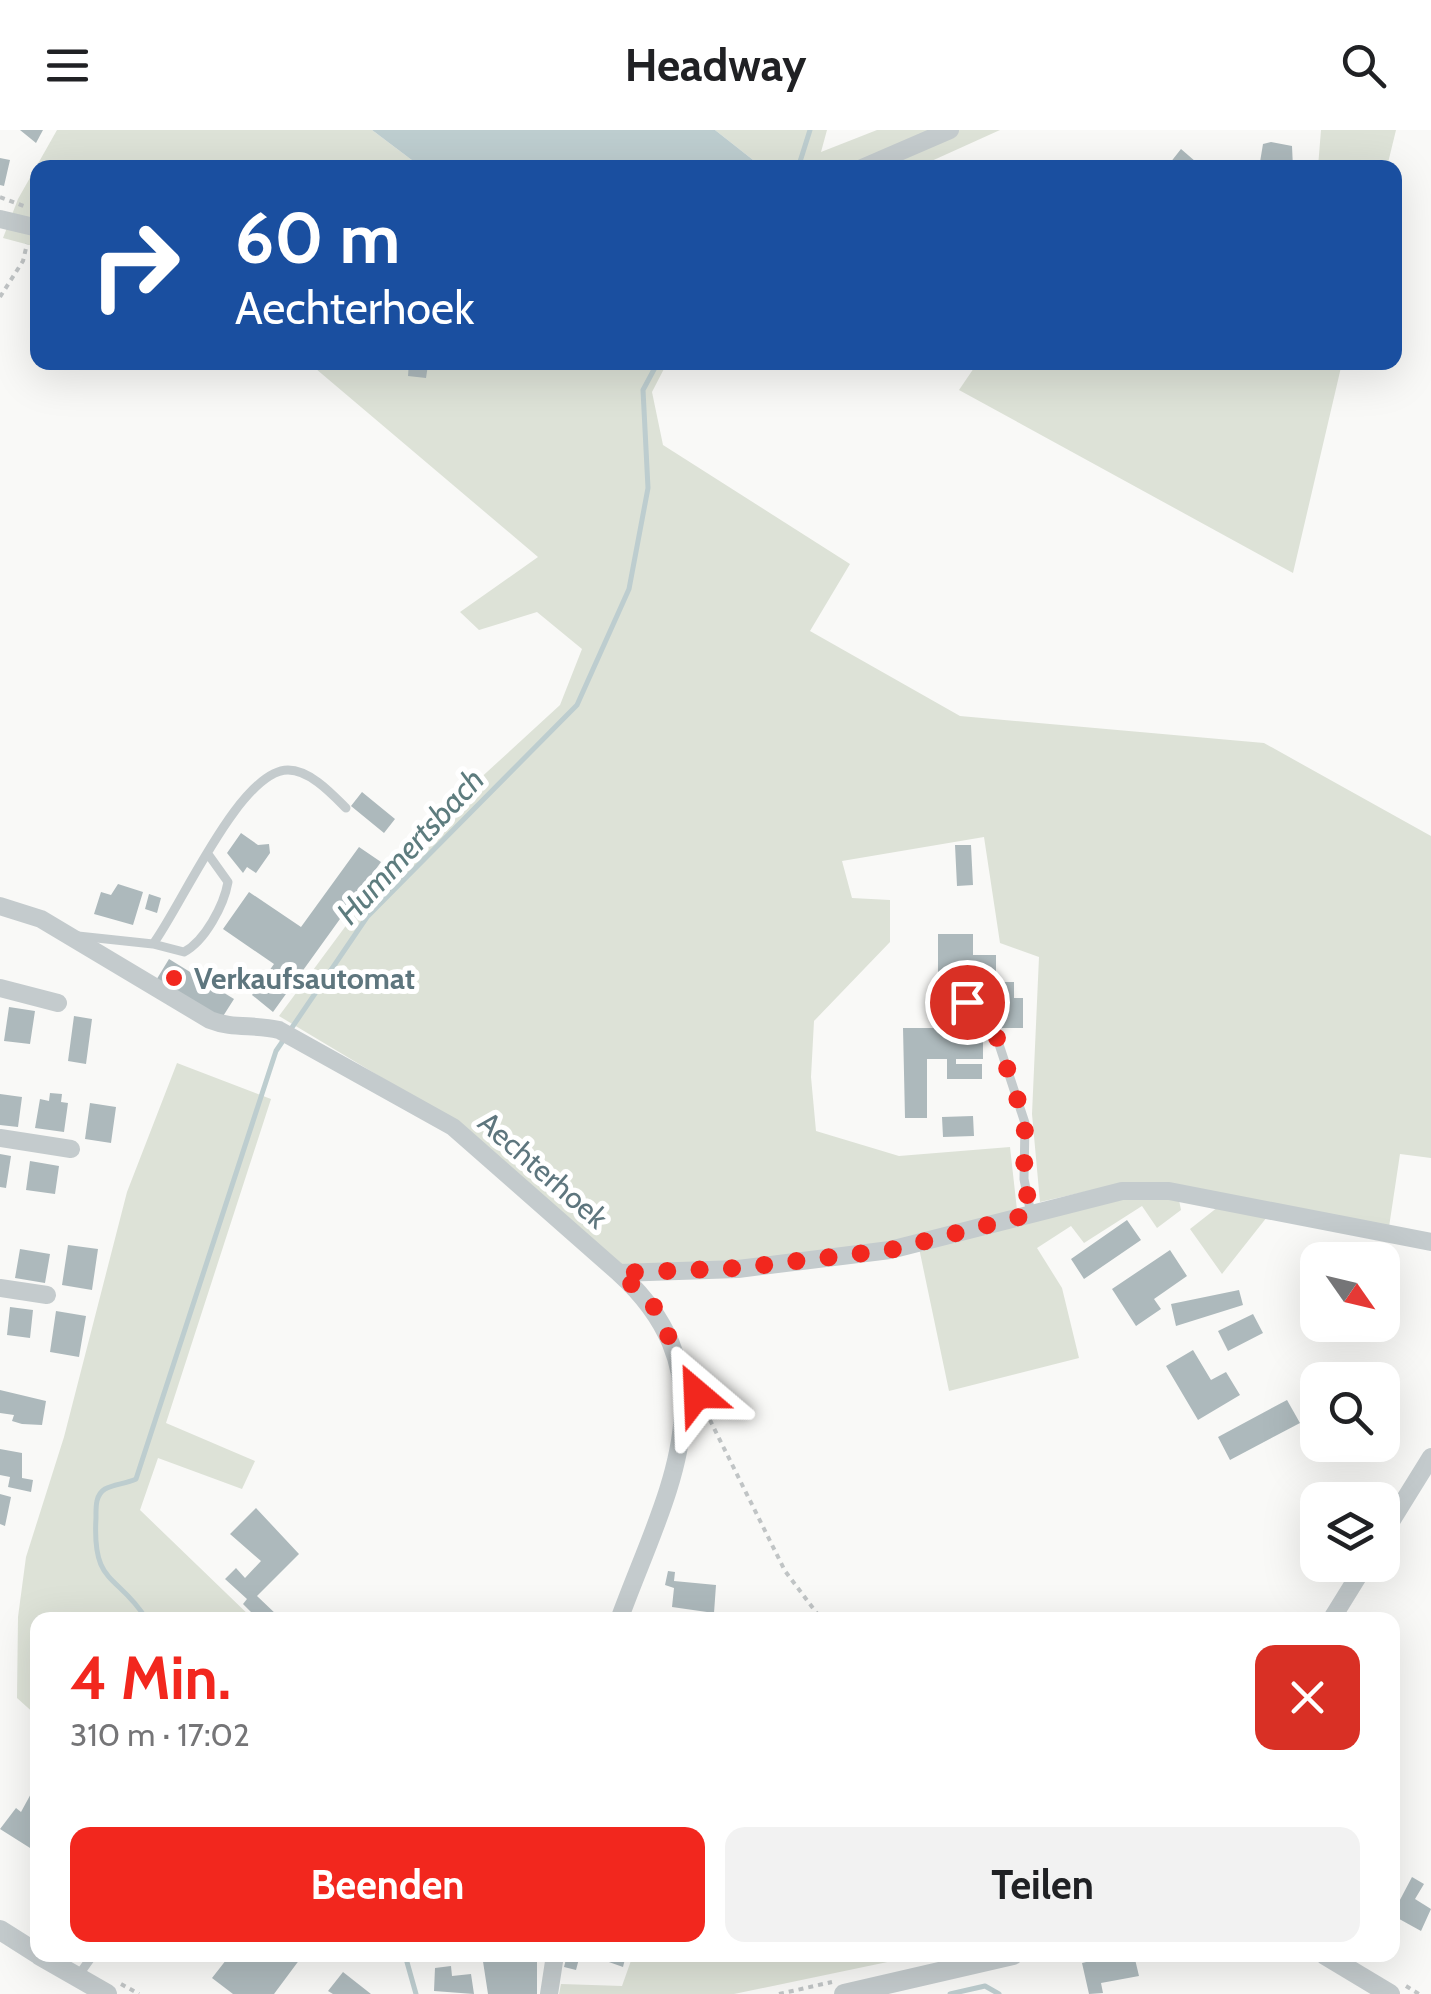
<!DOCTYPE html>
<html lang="de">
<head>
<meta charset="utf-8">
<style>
  :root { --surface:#fff; --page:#f2f2f2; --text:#202124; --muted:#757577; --accent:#f2271e }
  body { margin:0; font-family:Cabin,sans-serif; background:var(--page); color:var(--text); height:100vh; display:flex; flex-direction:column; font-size:38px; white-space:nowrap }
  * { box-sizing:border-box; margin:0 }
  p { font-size:32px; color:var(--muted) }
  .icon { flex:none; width:55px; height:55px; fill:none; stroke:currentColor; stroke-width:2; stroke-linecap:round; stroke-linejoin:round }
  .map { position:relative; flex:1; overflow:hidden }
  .panel { position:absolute; left:30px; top:1482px; width:1370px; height:350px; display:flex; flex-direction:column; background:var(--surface); border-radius:20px; box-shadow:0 10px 40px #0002 }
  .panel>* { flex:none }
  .top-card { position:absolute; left:30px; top:30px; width:1372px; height:210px; border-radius:20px; box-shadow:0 10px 40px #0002; background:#1a4fa0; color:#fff; overflow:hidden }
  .needle { width:65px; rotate:124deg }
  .buttons { position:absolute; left:1300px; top:1112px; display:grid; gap:20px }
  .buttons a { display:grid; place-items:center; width:100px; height:100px; border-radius:20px; background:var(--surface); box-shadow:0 10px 40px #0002; font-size:50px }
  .pin { position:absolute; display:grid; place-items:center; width:85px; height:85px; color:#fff; margin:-42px; border:5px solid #fff; border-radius:50%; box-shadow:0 2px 10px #0007 }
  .me { position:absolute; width:110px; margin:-55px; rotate:334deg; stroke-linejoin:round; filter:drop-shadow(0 0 8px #0008) }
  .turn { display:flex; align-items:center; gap:35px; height:210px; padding:0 40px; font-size:45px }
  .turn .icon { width:130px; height:130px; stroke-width:2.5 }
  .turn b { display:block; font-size:70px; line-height:85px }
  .round { display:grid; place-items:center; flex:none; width:105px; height:105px; border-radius:20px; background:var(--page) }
  .summary { display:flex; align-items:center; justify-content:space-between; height:170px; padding:0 40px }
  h1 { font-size:60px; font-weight:700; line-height:75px; color:var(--accent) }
  .action { display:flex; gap:20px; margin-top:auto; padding:20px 40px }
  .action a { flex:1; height:115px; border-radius:20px; background:var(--accent); color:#fff; font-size:40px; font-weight:700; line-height:115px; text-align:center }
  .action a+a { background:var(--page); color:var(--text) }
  header { display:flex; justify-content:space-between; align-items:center; height:130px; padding:0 40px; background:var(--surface); font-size:45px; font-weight:700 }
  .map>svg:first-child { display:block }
  .green { fill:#dde2d7 }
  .water { fill:#bdcdcf }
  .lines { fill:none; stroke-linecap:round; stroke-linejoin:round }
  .stream { stroke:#bdcdcf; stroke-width:5 }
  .building { fill:#adb9bc }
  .path { stroke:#c0c4c5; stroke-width:4; stroke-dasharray:5 5; stroke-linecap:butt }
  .service { stroke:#c4cbcd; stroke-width:9 }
  .minor { stroke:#c4cbcd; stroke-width:18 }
  .tertiary { stroke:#c4cbcd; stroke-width:20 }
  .route { stroke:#f2271e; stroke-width:18; stroke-dasharray:0 32.4 }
  .poi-dot { fill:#f2271e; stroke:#fff; stroke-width:4 }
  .labels { text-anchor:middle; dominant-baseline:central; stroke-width:10; stroke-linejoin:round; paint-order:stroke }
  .poi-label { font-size:30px; font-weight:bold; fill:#5e767e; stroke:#fff; text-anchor:start }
  .street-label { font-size:30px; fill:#5e767e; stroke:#fff }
  .water-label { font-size:32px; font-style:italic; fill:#5d7c7e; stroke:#fff }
</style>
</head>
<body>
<header><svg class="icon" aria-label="menu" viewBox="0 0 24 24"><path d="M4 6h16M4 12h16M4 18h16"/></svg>Headway<svg class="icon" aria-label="search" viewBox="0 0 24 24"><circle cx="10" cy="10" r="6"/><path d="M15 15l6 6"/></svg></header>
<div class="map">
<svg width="1431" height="1864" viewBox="0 0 1431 1864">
  <rect width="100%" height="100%" fill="#f9f9f7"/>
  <path class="green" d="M57,0H372L421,37L38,38L37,117L3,108L18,69Z
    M715,0H827L821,22L877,0H1000L916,38L762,37Z
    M1321,0H1396L1387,37H1318Z
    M978,232L1342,233L1293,443L959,260Z
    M309,233H667L652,262L663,315L850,434L810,501L960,586L1264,613L1431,706V1028L1400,1024L1389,1097L1119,1054L1040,1072L1032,984L1039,827L1000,813L984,707L842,731L852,768L890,770V812L814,891L811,947L816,1001L899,1026L1010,1017L1017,1080L886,1113L732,1133L619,1135L459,994L279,886L402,720L560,575L582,519L537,482L479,500L460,482L538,427Z
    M177,933L271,969L166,1293L255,1331L242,1359L158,1328L140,1380L254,1490H38L37,1586L17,1568L18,1487L26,1427L64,1307L127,1062Z
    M1116,1066L1179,1070L1181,1080L1157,1098L1142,1076L1084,1113L1071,1096L1037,1118L1062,1158L1079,1228L949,1261L919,1118Z
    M1218,1077L1267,1087L1222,1144L1190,1099Z
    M633,1825H921L734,1864H559L561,1854L622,1856Z"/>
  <path class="water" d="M372,0H715L762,37H421Z"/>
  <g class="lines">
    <path class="stream" d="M798,38L810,0
      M147,1490C118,1443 92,1457 96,1388C96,1378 95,1365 105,1359C114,1354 126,1354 136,1349L276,921L367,787L577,575L629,459L648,358L643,260L658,232
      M405,1825L416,1864
      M950,1864L985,1856L999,1864"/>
  </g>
  <path class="building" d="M20,0H43L36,13Z
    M1271,12L1292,16L1293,38H1259L1263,14Z
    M1181,19L1203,38H1166Z
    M0,28L10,30L4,56L0,55Z
    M409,232L428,235L426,248L408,246Z
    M362,662L395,689L384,703L351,676Z
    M241,703L258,715L269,714L270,723L256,743L247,737L243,743L227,723Z
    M955,715H971L973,755L957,756Z
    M359,717L381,732L273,882L252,865L274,834L223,799L249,762L301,797Z
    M118,754L143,762L133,795L94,784L101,762L111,765Z
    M149,764L161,768L157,783L145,779Z
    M938,804H973V825H996V852H1014V868H1023V898H1002L1001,858H938Z
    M169,829L234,869L220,891L155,852Z
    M9,877L35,881L30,914L4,911Z
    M74,886L92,889L86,934L68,931Z
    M903,898H983V929H956V934H982V949H947V929H927V988H905Z
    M50,963L62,964L61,972L68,973L64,1002L35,998L40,969L49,971Z
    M0,964L22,967L18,997L0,995Z
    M90,973L116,977L111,1013L85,1009Z
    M973,986L974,1006L943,1007L942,987Z
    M0,1024L11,1026L6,1058L0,1057Z
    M30,1031L59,1036L55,1064L26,1060Z
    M1127,1090L1141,1110L1084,1149L1071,1129Z
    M68,1115L98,1119L92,1160L62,1155Z
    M20,1119L50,1124L45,1153L15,1148Z
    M1170,1120L1187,1146L1154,1169L1161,1179L1136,1196L1112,1159Z
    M1239,1160L1243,1175L1176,1196L1171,1174Z
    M10,1177L33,1180L30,1208L7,1205Z
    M56,1181L86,1186L79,1227L50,1222Z
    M1253,1184L1263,1203L1228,1221L1218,1201Z
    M1193,1220L1211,1250L1226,1242L1240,1265L1198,1290L1166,1236Z
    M0,1260L46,1271L42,1295L22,1294L12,1291L14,1285L0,1283Z
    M1287,1270L1300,1293L1230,1330L1218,1307Z
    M0,1319L22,1323V1348L33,1350L31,1362L8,1357L10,1347L0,1345Z
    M0,1364L11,1367L5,1396L0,1394Z
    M256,1378L299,1424L257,1466L278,1486L275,1490H259L243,1474L247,1469L225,1449L236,1438L245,1448L261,1431L230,1404Z
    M668,1441L675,1442L674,1451L716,1455L714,1483L672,1477L674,1458L665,1455Z
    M33,1660L38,1662V1723L0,1699L16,1678L21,1682Z
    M1412,1747L1424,1754L1415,1769L1431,1779L1421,1801L1392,1785Z
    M230,1825H303L274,1864H233L212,1848Z
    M482,1825H500V1832L537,1827V1864H488Z
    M567,1825H580L576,1840L564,1837Z
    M589,1825H626L623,1837Z
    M1115,1825H1134L1139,1846L1101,1853L1103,1863L1089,1864L1082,1833Z
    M451,1836L452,1846L471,1844L474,1864L434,1861L435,1838Z
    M343,1842L371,1864H333L328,1861Z"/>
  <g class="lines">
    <path class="path" d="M0,67L24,76
      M0,167L23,131L27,114
      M701,1272L785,1441L822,1490
      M121,1854L139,1864
      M1406,1856L1419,1864
      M779,1864L832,1852"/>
    <path class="service" d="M78,806L153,814C181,777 240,640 288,640C310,640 332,664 346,678
      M153,814L184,822C205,811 224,775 228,752L208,724
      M967,873L988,881L1025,993L1024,1049L1031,1084
      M78,1846L93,1825"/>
    <path class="minor" d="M862,38L950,0
      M0,89L38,98
      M0,776L41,789L210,890C232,899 255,894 279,900L453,997L619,1143L738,1139L890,1120L1122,1061H1169L1431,1112
      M0,858L58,873
      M0,1008L71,1019
      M619,1143C737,1250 664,1366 619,1490
      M0,1158L47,1165
      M1382,1406L1431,1327
      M1331,1490L1365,1435
      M549,1864L555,1825"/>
    <path class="tertiary" d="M0,1800L38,1824
      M39,1825L107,1864
      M1325,1825L1390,1864
      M844,1864L1013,1825"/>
  </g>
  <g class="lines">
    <path class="route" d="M697,1264L652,1173L619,1143L738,1138L890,1120L1031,1084L1024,1049L1025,992L988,881L967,872"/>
  </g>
  <circle class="poi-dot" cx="174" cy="848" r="10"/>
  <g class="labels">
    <g class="poi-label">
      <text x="194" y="848">Verkaufsautomat</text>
    </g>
    <g class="street-label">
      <text transform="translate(543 1040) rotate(41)">Aechterhoek</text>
    </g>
    <g class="water-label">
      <text transform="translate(410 716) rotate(-47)">Hummertsbach</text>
    </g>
  </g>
</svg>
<div class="buttons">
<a><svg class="needle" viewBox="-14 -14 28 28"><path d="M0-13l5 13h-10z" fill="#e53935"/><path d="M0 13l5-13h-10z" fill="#757577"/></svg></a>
<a><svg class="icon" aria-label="search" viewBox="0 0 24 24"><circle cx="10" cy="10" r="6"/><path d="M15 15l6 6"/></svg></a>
<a><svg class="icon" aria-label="layers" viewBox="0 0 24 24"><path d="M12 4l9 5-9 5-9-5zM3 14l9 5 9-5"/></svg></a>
</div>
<div class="pin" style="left:967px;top:872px;background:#d93025"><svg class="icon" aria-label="arrive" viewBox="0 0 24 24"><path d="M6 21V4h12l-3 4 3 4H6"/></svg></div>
<svg class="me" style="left:697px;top:1264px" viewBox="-20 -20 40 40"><path d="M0-17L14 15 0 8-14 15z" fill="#f2271e" stroke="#fff" stroke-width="4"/></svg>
<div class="top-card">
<div class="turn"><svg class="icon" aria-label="right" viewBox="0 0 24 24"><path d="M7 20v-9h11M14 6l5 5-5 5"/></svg><div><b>60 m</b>Aechterhoek</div></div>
</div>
<section class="panel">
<div class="summary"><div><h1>4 Min.</h1><p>310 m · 17:02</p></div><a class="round" style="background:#d93025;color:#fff"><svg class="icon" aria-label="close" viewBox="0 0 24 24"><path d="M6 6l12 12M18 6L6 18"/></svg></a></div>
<div class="action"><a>Beenden</a><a>Teilen</a></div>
</section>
</div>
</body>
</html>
